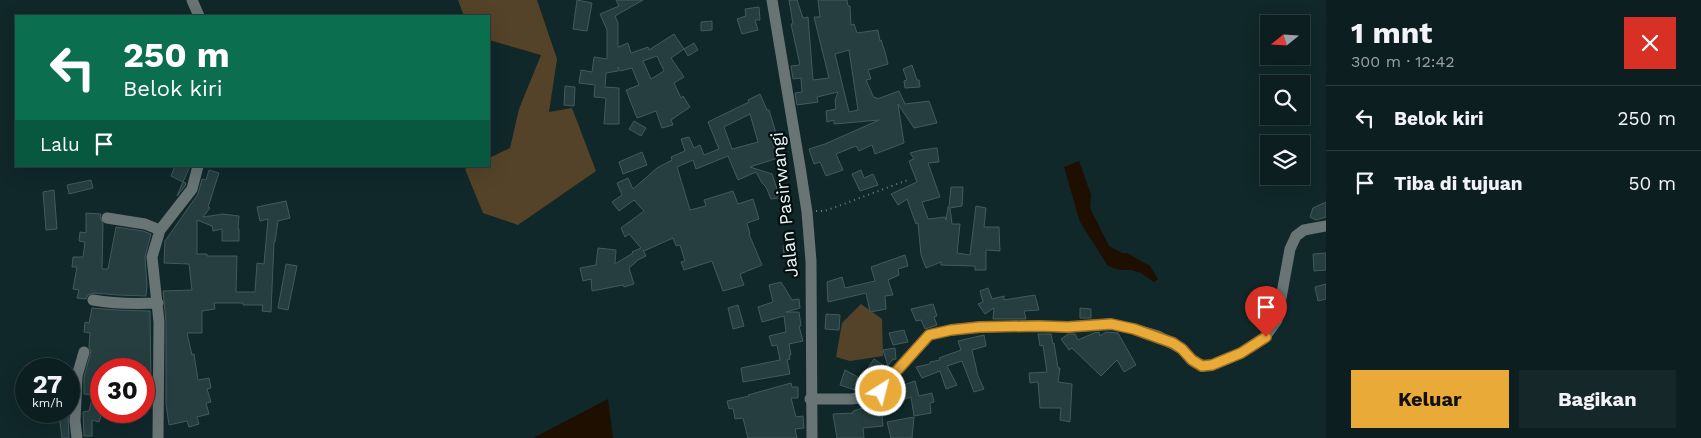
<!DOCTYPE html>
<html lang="id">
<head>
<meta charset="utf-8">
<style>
  :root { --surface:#0c1e20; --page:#152729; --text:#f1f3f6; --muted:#9aa2a5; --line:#2c3c3e; --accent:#eaaa38 }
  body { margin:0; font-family:"Work Sans",sans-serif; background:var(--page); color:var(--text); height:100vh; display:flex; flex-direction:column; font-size:19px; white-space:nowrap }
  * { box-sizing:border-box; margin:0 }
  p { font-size:16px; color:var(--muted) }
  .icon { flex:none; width:28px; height:28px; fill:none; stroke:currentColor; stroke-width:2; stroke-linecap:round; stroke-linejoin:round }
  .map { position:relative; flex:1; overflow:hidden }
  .side { display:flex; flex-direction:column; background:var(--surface); width:375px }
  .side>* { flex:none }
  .guide { position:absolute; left:15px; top:15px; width:475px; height:152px; border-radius:0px; box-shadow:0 5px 20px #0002,0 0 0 1px var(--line); background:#0b6e4f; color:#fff; overflow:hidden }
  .needle { width:32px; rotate:252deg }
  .tools { position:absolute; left:1260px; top:15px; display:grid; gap:10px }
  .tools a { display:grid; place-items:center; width:50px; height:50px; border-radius:0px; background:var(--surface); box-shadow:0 5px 20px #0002,0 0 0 1px var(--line); font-size:25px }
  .speed { position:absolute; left:15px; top:358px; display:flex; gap:10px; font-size:25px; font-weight:700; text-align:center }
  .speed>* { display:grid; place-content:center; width:65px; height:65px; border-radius:50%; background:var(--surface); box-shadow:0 5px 20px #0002,0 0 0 1px var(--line); line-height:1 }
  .speed small { font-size:12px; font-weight:400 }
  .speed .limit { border:8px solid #d22; background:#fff; color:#111 }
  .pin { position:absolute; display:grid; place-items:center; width:42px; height:42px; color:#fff; margin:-51px -21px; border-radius:50% 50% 50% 0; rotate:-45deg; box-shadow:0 0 5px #0007 }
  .pin .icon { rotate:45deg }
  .me { position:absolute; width:55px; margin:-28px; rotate:36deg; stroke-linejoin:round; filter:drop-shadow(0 0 4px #0008) }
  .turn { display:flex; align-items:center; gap:18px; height:105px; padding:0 25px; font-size:22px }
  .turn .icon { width:65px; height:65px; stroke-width:2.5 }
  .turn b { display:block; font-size:35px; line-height:42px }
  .then { display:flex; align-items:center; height:48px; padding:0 25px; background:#0003; gap:10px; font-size:19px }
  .round { display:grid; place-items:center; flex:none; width:52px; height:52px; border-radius:0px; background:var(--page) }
  .headline { display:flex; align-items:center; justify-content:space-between; height:85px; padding:0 25px }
  h1 { font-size:30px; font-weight:700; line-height:38px }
  .primary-button { display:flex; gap:10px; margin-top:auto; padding:10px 25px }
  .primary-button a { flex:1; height:58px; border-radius:0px; background:var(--accent); color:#111; font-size:20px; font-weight:700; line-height:58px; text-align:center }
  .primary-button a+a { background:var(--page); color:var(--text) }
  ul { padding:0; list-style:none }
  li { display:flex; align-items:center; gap:15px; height:65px; padding:0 25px; border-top:1px solid var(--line) }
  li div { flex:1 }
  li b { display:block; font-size:19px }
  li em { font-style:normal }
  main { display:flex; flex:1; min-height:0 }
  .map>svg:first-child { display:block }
  .green { fill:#544328 }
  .water { fill:#1e0f00 }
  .building { fill:#263e40; stroke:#415a5c; fill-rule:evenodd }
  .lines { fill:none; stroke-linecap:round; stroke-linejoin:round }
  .path { stroke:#6a7e80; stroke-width:2; stroke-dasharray:1 4; stroke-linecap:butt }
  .minor { stroke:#697475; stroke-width:11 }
  .route-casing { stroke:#986e24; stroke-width:12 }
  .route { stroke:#eaaa38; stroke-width:9 }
  .labels { text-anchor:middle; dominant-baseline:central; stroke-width:4.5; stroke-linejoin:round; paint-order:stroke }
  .street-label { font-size:18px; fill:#e8f6f7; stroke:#060f10 }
</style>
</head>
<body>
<main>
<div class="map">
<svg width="1326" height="438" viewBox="0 0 1326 438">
  <rect width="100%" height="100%" fill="#10282a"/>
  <path class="green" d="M458,0H537L557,59L549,112L572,108L596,171L518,225L483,213L465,169L471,166H489V158L510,148L519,109L541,55L489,40V16H464Z
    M861,304L882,319L883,356L850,361L836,357L842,323Z"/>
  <path class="water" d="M1079,161L1091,195L1090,208L1109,246L1122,253H1127L1150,266L1158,279L1154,282L1141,273L1132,270H1120L1108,266L1080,222L1064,167Z
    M608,399L613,438H533Z"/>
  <path class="building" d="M577,0L592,3L587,31L573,29Z
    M616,0H643L615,16L618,23V47L628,43L631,53L648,47L649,50L674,34L684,49L671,58L684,77L674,83L681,98L683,96L690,107L671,120L673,125L662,128L656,111L637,118L626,90L639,85L632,68L620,71L618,67V71L606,73L605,87L619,88V124H604L606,98L594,97L595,85L579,83L581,70L592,72L594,57L607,59V30L600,14L619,6ZM657,56L664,71L651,79L643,61Z
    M789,0H797L803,18L808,17L813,80L829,78L814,17H820L818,0H847L848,6H850L851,25L854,24L857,33L878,30L880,41L881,40L885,52L888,64L868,70L871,79L866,80L874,98L876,97L877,99L899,91L905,104L929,101L937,123L914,128L898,104L904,143L875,154L872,145L859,151L856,146L836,154L843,170L826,176L820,162L814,164L809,149L825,144L879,120L834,124V120L827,122L826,111L836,109L835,100L838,92L817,97L818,102L797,105L795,93L802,92L801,78L793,79L791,66L800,65L791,24H793ZM849,50L858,110L849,112L835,54Z
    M759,7L760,20H755L758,30L742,34L737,19L746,16L745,9Z
    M712,21V30L701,31V22Z
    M694,43L698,50L688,56L684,49Z
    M912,65L917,80H919L920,87L905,88L904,81L907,80L903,69Z
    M565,86L575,87L574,106L564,105Z
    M760,94L767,110H769L776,133L770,136L778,158L750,167L772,174L780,198L771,199L766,187L762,183L756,172L738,180L728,156L696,169L693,160L677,167L690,210L706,206L704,200L733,191L738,204L753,199L759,219L747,223L750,234H749L762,265L740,274L744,285L723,291L712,261L684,270L681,262L685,261L680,245L676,246L673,238L644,251L643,250L646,256L636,261V262L629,268L634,284L624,287L623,285L592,291L591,279L583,281L580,268L596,265L598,248L616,250L615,264L633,253L632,252L641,248L629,234L625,237L621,228L644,211L634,200L619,211L612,202L622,195L617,183L628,178L633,189L657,168L672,160L671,157L685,151L681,139L689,137L694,148L700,145L704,155L719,149L708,122L749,102L748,100ZM750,114L758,142L732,149L724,127Z
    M634,121L646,128L641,136L629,129Z
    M937,148L939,162L928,163L940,197L922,202L928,219L945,217L946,220L948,207H949L951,187H963L962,206L950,208L952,224H960L957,253L970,255L976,206L986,208L984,227H999L1000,251L986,250V270H975V266L941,265V262L926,268L921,255L918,223L916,224L907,199L898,205L891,194L917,182L909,161L914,159L910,153L921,150Z
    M642,152L647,165L623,174L619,162Z
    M175,166H190L183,182L186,183L185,186L177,196L183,182L171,176Z
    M209,170L219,173L208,207L210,208L203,217L223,214L239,216L238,229H239V241H222V229L213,231L212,226L197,220V254H207V256H237L236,292H255L257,263L264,264L268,219L260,221L257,207L286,201L290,218L278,221L275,242H274L271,312L262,311L263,305H243V303H214L215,309L202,311V333H187L192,355L194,354L198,380L209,378L211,388L207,389L211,402L206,403L209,414L197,417L199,424L189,427L187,421L169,425L166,404V322L163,291L192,290L189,264L164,263L165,241L198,194L202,179L206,180Z
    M861,170L864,178L873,174L878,185L860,191L852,174Z
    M91,180L93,188L69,194L67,185Z
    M54,190L57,229L46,230L43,192Z
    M1326,202V217L1316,220L1310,217L1313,208Z
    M86,213L101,214L100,217L103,224L102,269H108L116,227L143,231L151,234L145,257L147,285L146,296L118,295L94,293L88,295L86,299L77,298L79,290L73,289L77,267H72L73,257H83L85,242L79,241L80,232L86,233Z
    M783,246H797V255H784Z
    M1326,253V270L1314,271L1313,254Z
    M905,255L908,266L898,269L899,275L888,280L893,295L885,296L886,309L870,312L866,293L828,302L827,282L842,277L845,288L875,281L871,267Z
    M286,264L297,266L288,310L278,308Z
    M781,282L792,300L799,299L800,308L786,312H799L801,326H799L803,341L789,344L791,355H789L790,359L787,360L790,374L743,382L741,368L780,360L777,345L772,346L769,336L786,332L784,316L762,322L758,307L773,302L769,285Z
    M1326,284V299L1318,301L1315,287Z
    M988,288L992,299L1004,296V300L1035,295L1039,310L1024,311L1026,319H993L994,308L985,314L978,304L983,302L980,291Z
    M933,304L937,316L934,317L937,325L925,329L921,320L916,321L911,309Z
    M738,305L744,326L733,329L728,308Z
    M92,308L117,310L150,311L151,386L144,384V369H131L110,364L109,369H101V416L99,422L92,420V436H84L83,412L89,411L93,395L84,394V377L91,351L89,347L90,333L84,332L85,322L89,323Z
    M1080,308L1091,309V318H1080Z
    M826,314L840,315L839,330L825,329Z
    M904,330L908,342L893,345L889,333Z
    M1099,332L1100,336L1106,332L1118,333L1136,365L1124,372L1117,360L1101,376L1072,348L1069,350L1061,339L1068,334H1075L1078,340L1094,333Z
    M1038,334H1051L1053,344L1054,343L1058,368H1060L1058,382L1072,384L1070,422L1060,420L1061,408H1040L1038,382L1030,383L1029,373L1047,372L1043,345L1040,346Z
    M984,335L986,346L972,350L978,376L984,389L974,392L962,361L947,366L957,385L946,389L940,371L922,378L916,367L930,364V362L940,360L939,358L961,350L958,341Z
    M895,348L896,359L892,360L888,366L883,350Z
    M874,359L887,368L877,383L864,374Z
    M845,370L858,377L855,390L840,385Z
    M915,381L919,396L932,393L934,402L930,403L931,413L914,416L911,397L888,405L885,397L892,389Z
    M791,383L792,387H798V398H791L796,417L803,416L804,428L795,429L797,438H748L743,418L735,419L733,408L729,409L727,401L749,396L748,395Z
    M881,402L883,426L863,428L864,438H837L833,414L853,413V411L870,406V404Z
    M68,414L69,438H62L59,415Z
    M914,417L912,438H891L887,422Z"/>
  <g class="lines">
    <path class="path" d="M816,211H825L908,180"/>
    <path class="minor" d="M192,0L199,16
      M772,0L800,167L807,212L811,261L812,438
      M107,218L145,224L160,230
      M93,300C115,304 136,304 158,303
      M810,399H852L876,395L881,391L893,375L929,335L951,330L979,327L1038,326L1068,327L1111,324L1134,329L1158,336L1182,349L1192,360L1202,366L1212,365L1241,353L1265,337L1277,320L1290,249L1296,236L1304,230L1326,226
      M77,438L75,421L77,376L84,352
      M158,438L159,322L152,257L160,230L192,189L198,166"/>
  </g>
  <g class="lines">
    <g class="route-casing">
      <path id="route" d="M881,391L893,375L929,335L951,330L980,327L1038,326L1068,327L1111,324L1134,329L1173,343L1182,349L1192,360L1202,366L1212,365L1241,353L1266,337"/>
    </g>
    <use href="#route" class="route"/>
  </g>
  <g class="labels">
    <g class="street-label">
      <text transform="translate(784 205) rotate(-96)">Jalan Pasirwangi</text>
    </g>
  </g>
</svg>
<div class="tools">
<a><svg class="needle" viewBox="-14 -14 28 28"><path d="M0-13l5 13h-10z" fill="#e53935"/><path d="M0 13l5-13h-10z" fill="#9aa2a5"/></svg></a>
<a><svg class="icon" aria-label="search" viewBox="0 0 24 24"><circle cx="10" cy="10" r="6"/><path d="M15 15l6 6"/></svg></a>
<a><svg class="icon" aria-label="layers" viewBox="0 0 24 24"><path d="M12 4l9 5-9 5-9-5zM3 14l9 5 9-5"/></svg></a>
</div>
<div class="speed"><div>27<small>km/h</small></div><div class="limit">30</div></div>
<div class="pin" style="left:1266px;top:337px;background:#d93025"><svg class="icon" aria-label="arrive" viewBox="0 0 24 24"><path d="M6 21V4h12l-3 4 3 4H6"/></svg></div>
<svg class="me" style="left:881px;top:391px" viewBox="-20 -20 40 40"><circle r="17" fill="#eaaa38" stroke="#fff" stroke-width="3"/><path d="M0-11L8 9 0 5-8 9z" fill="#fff"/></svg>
<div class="guide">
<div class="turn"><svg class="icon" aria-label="left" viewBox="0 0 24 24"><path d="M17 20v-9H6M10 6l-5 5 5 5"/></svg><div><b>250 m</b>Belok kiri</div></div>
<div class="then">Lalu<svg class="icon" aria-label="arrive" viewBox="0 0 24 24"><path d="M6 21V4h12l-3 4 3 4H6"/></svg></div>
</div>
</div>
<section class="side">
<div class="headline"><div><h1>1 mnt</h1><p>300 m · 12:42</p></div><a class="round" style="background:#d93025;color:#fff"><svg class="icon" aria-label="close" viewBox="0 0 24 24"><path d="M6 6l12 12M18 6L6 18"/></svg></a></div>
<ul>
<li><svg class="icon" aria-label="left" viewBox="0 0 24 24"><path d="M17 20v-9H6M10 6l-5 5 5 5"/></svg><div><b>Belok kiri</b></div><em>250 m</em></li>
<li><svg class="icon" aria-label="arrive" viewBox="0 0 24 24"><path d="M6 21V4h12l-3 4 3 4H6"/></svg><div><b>Tiba di tujuan</b></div><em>50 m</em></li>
</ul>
<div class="primary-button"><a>Keluar</a><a>Bagikan</a></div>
</section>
</main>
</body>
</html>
